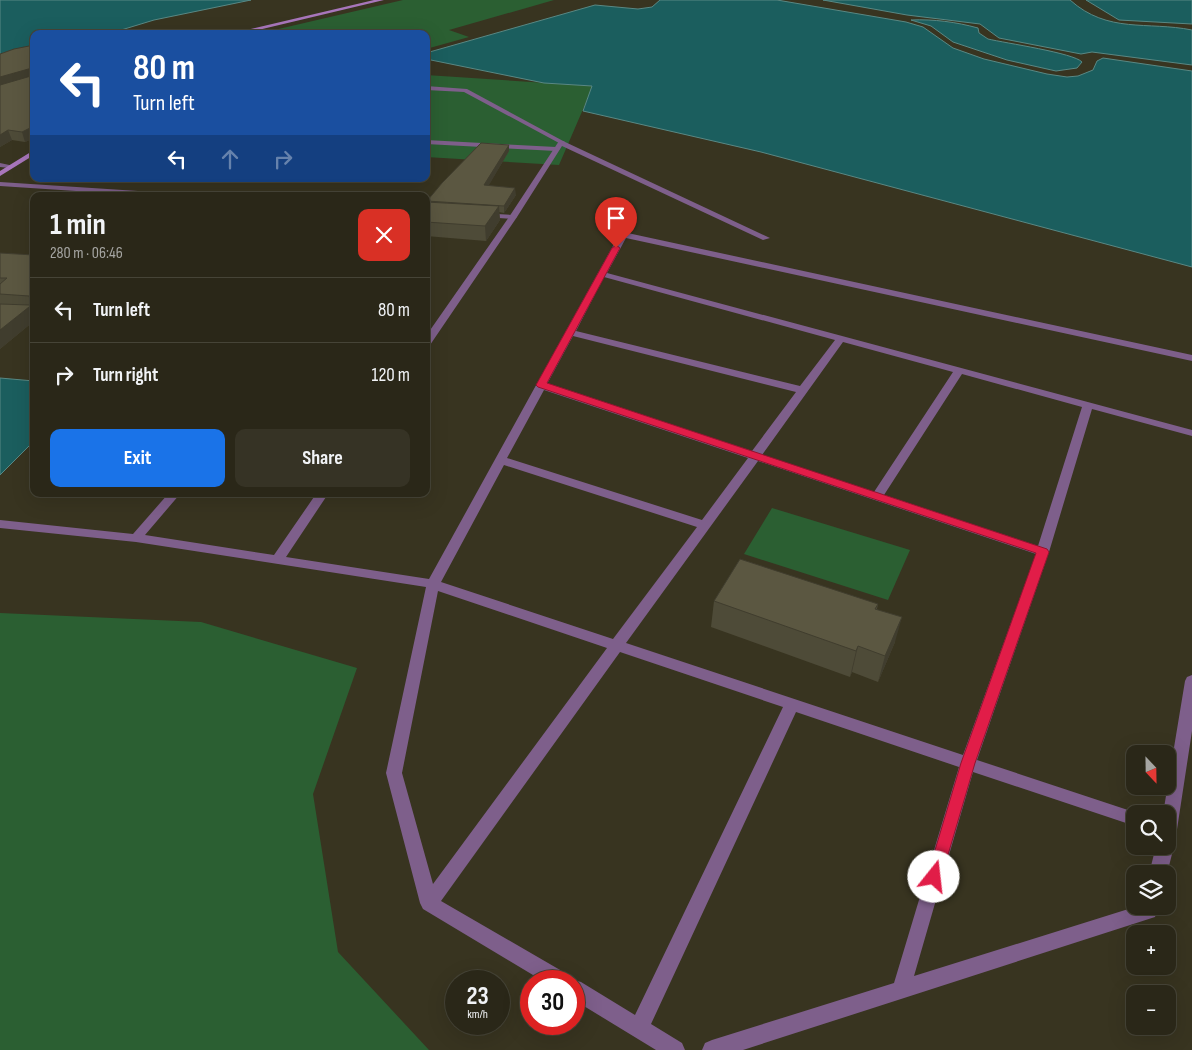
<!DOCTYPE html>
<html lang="en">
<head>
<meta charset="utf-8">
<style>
  :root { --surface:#2a2718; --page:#363325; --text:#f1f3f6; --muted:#a5a5a2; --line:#464437; --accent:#1a73e8 }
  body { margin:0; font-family:"Sofia Sans Condensed",sans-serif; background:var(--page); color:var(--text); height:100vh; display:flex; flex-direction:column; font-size:19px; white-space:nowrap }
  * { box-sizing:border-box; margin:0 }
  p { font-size:16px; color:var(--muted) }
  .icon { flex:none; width:28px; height:28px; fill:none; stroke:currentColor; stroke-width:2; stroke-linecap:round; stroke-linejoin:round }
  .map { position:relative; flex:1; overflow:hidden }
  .sheet { position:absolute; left:30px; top:192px; width:400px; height:305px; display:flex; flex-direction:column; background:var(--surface); border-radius:10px; box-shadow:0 5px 20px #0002,0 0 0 1px var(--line) }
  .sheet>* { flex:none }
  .hud { position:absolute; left:30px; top:30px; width:400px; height:152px; border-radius:10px; box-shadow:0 5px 20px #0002,0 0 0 1px var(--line); background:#1a4fa0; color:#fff; overflow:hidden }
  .needle { width:32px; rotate:158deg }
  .tools { position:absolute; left:1126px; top:745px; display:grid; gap:10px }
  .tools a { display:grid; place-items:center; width:50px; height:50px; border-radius:10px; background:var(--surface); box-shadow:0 5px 20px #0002,0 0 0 1px var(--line); font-size:25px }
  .speed { position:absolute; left:445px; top:970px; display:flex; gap:10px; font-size:25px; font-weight:700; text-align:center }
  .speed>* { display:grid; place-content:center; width:65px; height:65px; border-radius:50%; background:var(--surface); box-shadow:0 5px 20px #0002,0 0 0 1px var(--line); line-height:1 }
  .speed small { font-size:12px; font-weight:400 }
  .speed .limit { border:8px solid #d22; background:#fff; color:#111 }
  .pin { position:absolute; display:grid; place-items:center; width:42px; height:42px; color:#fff; margin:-51px -21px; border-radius:50% 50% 50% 0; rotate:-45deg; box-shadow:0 0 5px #0007 }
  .pin .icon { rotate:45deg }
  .me { position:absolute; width:55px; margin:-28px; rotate:16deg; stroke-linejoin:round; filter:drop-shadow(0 0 4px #0008) }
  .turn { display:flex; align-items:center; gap:18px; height:105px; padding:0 20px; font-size:22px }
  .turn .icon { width:65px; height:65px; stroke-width:2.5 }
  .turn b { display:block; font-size:35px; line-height:42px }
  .lanes { display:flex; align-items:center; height:48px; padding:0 20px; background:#0003; justify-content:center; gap:25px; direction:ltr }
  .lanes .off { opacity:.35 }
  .round { display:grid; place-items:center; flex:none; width:52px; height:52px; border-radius:10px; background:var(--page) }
  .overview { display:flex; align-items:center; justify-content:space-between; height:85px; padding:0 20px }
  h1 { font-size:30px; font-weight:700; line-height:38px }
  .cta { display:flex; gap:10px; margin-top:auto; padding:10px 20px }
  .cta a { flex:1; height:58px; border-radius:10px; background:var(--accent); color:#fff; font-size:20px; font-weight:700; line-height:58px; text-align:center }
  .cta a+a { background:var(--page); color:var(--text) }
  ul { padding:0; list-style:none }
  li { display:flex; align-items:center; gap:15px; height:65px; padding:0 20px; border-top:1px solid var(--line) }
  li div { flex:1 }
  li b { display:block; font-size:19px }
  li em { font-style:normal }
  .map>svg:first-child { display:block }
  .green { fill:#2b5f32 }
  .water { fill:#1b5e5e; stroke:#598884 }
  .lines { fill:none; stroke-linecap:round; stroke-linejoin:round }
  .lane { fill:#7e5f8b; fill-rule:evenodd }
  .street { fill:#7e5f8b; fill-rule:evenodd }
  .secondary { fill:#a876bb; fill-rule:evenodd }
  .wall { fill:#4e4b38 }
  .shaded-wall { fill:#403d2e }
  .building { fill:#5b5741; stroke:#403d2e }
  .route { fill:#e11d48; stroke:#92132f }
</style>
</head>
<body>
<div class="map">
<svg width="1192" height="1050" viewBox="0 0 1192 1050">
  <rect width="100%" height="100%" fill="#383420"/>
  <path class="green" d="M403,0H554L449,30L469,37L426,49V34H257Z
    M426,75L593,86L559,165L426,157Z
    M772,508L910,550L888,600L744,554Z
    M0,613L201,622L357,668L313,794L338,952L429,1050H0Z"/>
  <path class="water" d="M0,0H251L154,20L108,34H34V46L0,54Z
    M660,0H777L906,22L923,27L953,48L984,59L1047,74L1067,77L1078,76L1093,70L1097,61L1103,58L1192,71V267L761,152L583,111L592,86L544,83L426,59V53L595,5L638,9L652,7Z
    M823,0H1070C1108,34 1147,21 1192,30V65L1092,52L1081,54L999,38L980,24L907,15Z
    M1086,0H1192V24L1119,20Z
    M911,20C934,19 956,22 978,28L979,33L988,39C1005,43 1074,53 1082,62L1077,68L1056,71L1007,60L953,42L931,26Z
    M0,378L34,381V441L0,475Z"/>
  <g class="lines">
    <path class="lane" d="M426,86L467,89L565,142L559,143L464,92L426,90Z
      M426,140L556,147L560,149L556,151L426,144Z
      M0,182L184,194L188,196H152L0,186Z
      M480,213L513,215L517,217L513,219L483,217H480Z"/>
    <path class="street" d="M236,30L238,33L226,34L227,33Z
      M559,141H563L770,238L763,240L562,146L517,217L430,345L426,346V336L509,217Z
      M0,163L14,166L10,168L0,167Z
      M623,232L1192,355V361L626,238L607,273L1192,430V436L1092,409L1049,552L977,760L1140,814H1135V826L973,772L914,976L1138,906H1159L1155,917L743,1050H702L705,1043L712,1040L894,983L959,767L796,712L651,1024L682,1043L685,1050H656L574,1000V981H570L574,980L581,982L635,1015L783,707L620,652L441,901L567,974L569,981H543L423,909L420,903L386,773L426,587L136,542L0,528V520L133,534L168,494H180L145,535L274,555L316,494H328L286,557L429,579L619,235ZM604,277L835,340L800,386L576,331ZM573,336L796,392L752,451L547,384ZM843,342L953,372L874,492L762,455ZM962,374L1082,407L1038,546L884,495ZM544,390L748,458L702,520L507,458ZM758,461L1036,554L963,755L626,643ZM504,465L697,527L613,639L441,582ZM438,591L607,648L433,884L402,773Z
      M1192,675V731L1176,836L1172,842L1174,846L1167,874H1149L1156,846H1168V814H1163L1185,681L1187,677Z"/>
    <path class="secondary" d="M374,0H384L241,34H230Z
      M34,150V155L0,176V171Z"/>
  </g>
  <path class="wall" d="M34,45V138L25,142L12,140L0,147V54Z
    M509,151L488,186L516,195L504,213L499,212L500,220L486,241L426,236V202H427V201Z
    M0,253L34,255V321L0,349Z
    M714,601L878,604L877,609L895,642L878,682L852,672L850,677L711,627Z"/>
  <path class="shaded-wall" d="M32,68L34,78L0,87V77Z
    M34,126V138L25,142L22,132Z
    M8,130L12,140L0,147V135Z
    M509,145V151L485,192L484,185Z
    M515,188L516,195L504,213V206Z
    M499,206L500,220L486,241L485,226Z
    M34,303V321L0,349V330Z
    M902,617L895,642L878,682L885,656Z
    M858,646L852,672L850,677L856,651Z"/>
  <path class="building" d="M34,45V126L22,132L8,130L0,135V85L31,76L32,68L0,77V54L14,49Z
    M481,143L509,145L484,185L515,188L504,206L427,201L442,183Z
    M426,202L499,206L485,226L426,222Z
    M0,253L34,255V303L0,330V304L29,305L31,303L29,296L0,294V284L7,278H0Z
    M740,559L878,604L875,609L902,617L885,656L858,646L856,651L714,601Z"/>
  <path class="route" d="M616,245L620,248L547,383L1047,549L1049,552L975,763L940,882L934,884L929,882L927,877L961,763L1036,553L538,387L536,385L612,248Z"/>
</svg>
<div class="tools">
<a><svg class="needle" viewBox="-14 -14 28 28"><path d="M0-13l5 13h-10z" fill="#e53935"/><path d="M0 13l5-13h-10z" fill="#a5a5a2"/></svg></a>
<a><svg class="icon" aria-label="search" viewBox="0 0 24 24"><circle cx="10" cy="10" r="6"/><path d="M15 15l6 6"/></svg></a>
<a><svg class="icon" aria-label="layers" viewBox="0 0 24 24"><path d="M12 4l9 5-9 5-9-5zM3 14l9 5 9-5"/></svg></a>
<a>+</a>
<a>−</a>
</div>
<div class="speed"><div>23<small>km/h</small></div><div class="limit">30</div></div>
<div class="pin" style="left:616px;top:248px;background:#d93025"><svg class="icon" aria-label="arrive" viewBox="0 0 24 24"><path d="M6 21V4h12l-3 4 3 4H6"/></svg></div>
<svg class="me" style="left:934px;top:877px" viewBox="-20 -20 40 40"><circle r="19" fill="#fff"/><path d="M0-13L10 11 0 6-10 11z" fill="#e11d48"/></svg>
<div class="hud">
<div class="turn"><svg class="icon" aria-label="left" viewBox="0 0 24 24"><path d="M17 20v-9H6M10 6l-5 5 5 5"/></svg><div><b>80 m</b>Turn left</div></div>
<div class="lanes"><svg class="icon" aria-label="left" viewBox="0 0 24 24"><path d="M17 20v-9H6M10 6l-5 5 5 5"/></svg><svg class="icon off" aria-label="ahead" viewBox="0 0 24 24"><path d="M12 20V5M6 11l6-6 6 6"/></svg><svg class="icon off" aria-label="right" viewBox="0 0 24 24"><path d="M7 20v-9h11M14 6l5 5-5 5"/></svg></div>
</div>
<section class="sheet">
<div class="overview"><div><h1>1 min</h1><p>280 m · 06:46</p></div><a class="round" style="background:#d93025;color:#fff"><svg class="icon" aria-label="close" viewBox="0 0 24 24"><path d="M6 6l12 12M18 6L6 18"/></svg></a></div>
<ul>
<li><svg class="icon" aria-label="left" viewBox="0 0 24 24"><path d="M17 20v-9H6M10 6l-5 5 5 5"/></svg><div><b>Turn left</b></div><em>80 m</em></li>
<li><svg class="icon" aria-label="right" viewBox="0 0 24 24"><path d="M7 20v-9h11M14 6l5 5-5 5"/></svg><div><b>Turn right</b></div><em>120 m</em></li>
</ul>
<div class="cta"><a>Exit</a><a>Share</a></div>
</section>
</div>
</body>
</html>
